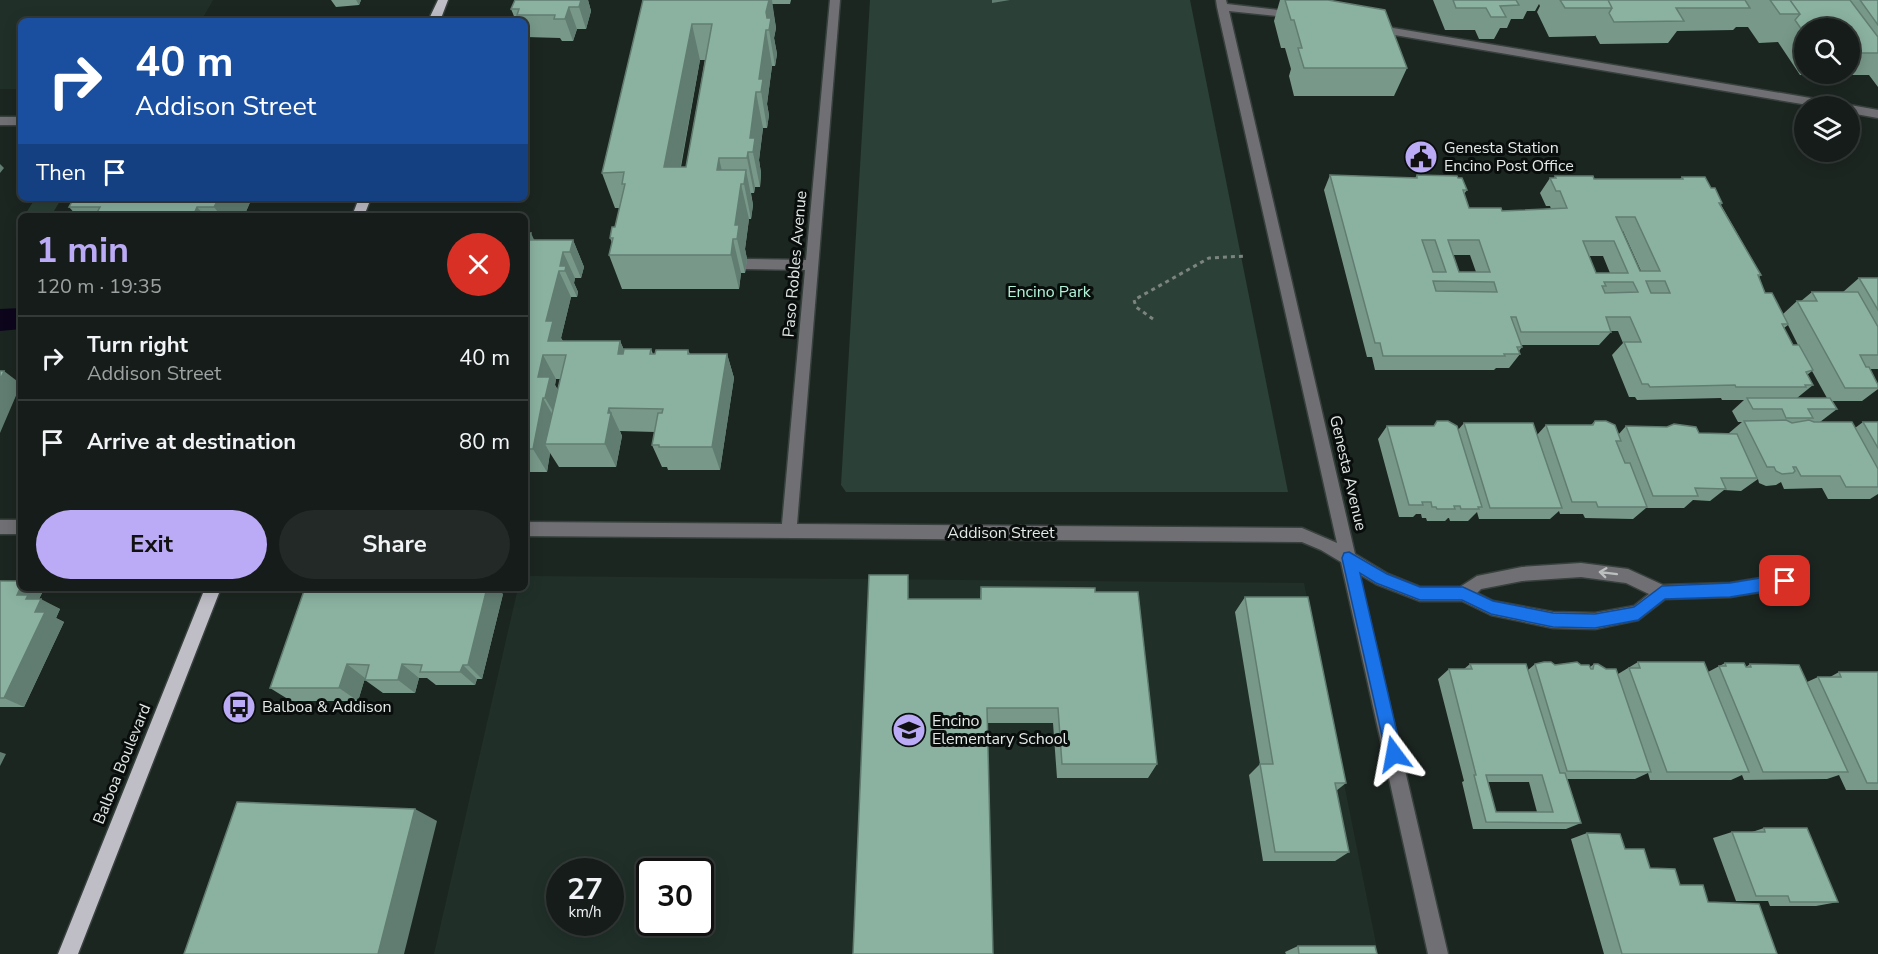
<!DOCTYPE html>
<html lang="en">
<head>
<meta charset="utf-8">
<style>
  :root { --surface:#151c19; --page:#222926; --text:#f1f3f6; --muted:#9da1a2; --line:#343a38; --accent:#bbaaf6 }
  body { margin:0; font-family:"Nunito Sans",sans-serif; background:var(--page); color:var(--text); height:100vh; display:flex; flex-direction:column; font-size:22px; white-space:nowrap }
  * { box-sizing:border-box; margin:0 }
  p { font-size:20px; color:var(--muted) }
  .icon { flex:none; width:33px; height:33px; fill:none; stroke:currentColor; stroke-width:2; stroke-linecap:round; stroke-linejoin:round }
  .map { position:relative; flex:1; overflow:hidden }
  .panel { position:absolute; left:18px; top:213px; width:510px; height:378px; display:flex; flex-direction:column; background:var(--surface); border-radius:9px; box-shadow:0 3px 15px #0003,0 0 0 2px var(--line) }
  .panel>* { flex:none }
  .banner { position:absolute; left:18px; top:18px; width:510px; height:183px; border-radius:9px; box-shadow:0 3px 15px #0003,0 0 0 2px var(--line); background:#1a4fa0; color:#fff; overflow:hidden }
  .fabs { position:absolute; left:1794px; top:18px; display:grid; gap:12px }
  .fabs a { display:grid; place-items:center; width:66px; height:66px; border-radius:50%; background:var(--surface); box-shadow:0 3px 15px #0003,0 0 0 2px var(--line); font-size:30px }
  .speed { position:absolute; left:546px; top:858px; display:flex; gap:12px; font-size:30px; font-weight:700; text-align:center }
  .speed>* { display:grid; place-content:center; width:78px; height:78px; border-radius:50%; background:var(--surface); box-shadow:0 3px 15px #0003,0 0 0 2px var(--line); line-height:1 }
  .speed small { font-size:15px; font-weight:400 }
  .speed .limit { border:3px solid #111; border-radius:9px; background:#fff; color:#111 }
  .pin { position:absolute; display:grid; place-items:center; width:51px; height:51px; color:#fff; margin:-26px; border-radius:12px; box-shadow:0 3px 9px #0006 }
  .me { position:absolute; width:66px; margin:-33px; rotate:347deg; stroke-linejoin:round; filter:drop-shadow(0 0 4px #0008) }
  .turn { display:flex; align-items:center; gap:21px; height:126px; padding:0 18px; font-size:27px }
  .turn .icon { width:78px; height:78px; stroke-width:2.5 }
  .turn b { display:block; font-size:42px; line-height:51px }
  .then { display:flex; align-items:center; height:57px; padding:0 18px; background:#0003; gap:12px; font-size:22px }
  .round { display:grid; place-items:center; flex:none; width:63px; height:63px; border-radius:32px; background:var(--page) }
  .head { display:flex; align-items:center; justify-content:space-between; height:102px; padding:0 18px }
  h1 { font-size:36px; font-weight:700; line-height:45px; color:var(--accent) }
  .button { display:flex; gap:12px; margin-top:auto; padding:12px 18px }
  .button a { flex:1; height:69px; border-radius:36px; background:var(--accent); color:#111; font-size:24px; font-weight:700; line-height:69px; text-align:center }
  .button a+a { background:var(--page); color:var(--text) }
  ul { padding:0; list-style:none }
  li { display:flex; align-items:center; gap:18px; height:84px; padding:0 18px; border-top:2px solid var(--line) }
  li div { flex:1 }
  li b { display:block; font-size:22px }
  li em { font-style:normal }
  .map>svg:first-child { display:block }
  .built { fill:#203029; fill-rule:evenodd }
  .green { fill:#2b4037 }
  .water { fill:#0c051c }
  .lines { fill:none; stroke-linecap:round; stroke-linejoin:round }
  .minor-casing { stroke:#38413d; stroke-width:3 }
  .major-casing { stroke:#38413d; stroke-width:3 }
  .path { stroke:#7c8480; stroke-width:3; stroke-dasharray:4 4; stroke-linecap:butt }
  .minor { fill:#707074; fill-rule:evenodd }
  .major { fill:#bfbdc6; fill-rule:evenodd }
  .wall { fill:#78998a; fill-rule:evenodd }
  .shaded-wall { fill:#617d71 }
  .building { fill:#8bb2a1; stroke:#617d71; stroke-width:1.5; fill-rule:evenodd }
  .oneway { stroke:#bbbfbe }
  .route { fill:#1a73e8; stroke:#114b97; stroke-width:1.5 }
  .labels { text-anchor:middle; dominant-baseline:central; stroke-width:6; stroke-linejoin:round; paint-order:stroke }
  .poi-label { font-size:16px; fill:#e3e9e6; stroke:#090e0c; text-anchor:start }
  .street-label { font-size:16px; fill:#e3e9e6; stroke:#090e0c }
  .park-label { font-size:16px; fill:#b1f5d8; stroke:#090e0c }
</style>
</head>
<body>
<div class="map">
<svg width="1878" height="954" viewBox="0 0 1878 954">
  <rect width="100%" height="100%" fill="#1c2621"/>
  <path class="built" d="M0,0H213L201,21H21V89H0Z
    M525,576L1304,583L1378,954H434L518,588H525ZM560,872H610V922H560ZM650,872H700V922H650Z"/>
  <path class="green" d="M870,0H1190L1288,492H846L841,485Z
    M60,201L51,216H24L33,202Z"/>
  <path class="water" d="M21,308V329L0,331V309Z"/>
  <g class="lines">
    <g class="minor-casing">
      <path id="minor" d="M830,0H840L797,524L1302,528L1337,543L1217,7L1216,0H1226L1227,4L1295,12L1300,15L1295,18L1229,11L1355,554L1388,574L1420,587H1460L1477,576L1522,567L1581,563L1628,569L1663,585L1730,583L1785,574L1791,576L1793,581L1791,586L1785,588L1730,597L1665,599L1638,620L1595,629L1553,628L1491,615L1462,601H1420L1376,584L1359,574L1448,954H1428L1341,562L1321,550L1302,542L525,536V522L782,524L805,270L746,269L739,264L746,259L806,260ZM1581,577L1626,583L1649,594L1634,606L1595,613L1553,612L1493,601L1477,593L1481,589L1522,581Z
        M1375,25L1834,102L1840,106H1814L1371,31V27Z
        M1850,105L1878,110V118L1850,113V106H1846Z
        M0,117H21V125H0Z
        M0,520H21V534H0Z"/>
    </g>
    <g class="major-casing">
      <path id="major" d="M438,0H448L440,21H428Z
        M359,198H371L364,216H352Z
        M205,588H221L78,954H58Z"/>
    </g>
    <path class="path" d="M1153,319L1136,307L1134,300L1209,258L1246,256"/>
    <use href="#minor" class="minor"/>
    <use href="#major" class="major"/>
  </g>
  <path class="wall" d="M331,0H361L359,5L336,7Z
    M588,0L591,11L586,29H577L573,41H562L560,38L526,37L525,35V21H516L511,9Z
    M643,0H791L790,4H772L776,28L774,38L777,54L775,66H772L767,104L769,115L767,128H763L759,160L761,173L760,187H755L754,193H751L753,205L751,219H749L745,249L747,259L745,273H741L739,289H622L609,255L612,243L610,238L615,227L620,208H615L602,173ZM700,60H705L686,167H681Z
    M1280,0H1328L1407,68L1394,96H1294L1289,76L1291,69L1285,48H1281L1274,21Z
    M1433,0H1878V87L1869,75H1800L1778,42L1759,43L1748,27H1736L1733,30L1677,31L1668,43L1600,44L1595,35V36L1549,37L1537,12L1540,6L1539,4L1535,11H1527L1523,19H1511L1507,28H1500L1494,39H1479L1475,30H1445ZM1804,28H1850V74H1804Z
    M1330,175L1415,178L1417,175L1458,178L1467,190L1464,194L1469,208L1502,211L1551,209L1550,206H1546L1540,193L1550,178H1554L1555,176L1594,179H1680L1682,177L1711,188L1722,203L1721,205L1761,275L1759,277L1765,293L1783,314L1797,301H1801L1812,292H1843L1859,278H1878V369H1870L1878,385V389L1862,401H1832L1837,409L1820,422L1855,428L1863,422H1878V494L1870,499H1828L1822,488L1784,489L1781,482L1776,485L1766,486L1759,483L1758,479L1741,491L1724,490L1710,501L1693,500L1684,508H1646L1633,519L1585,518L1583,514H1560L1559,511L1550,519H1479L1477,512L1468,521H1450L1449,518H1448L1445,521H1427L1426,518H1422L1421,514H1416L1413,517H1399L1378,439L1387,426L1458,430L1464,423L1537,435L1546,425H1591L1595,421L1618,435L1626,426L1699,433L1730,434L1729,433L1742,422H1738L1732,411L1744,400H1722L1721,398L1637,400L1635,397H1629L1612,355L1623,343L1618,331H1611V332L1599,345H1521L1522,347L1519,351L1520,354L1509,368H1496L1494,370H1375L1372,357H1367L1324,190ZM1622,231H1623L1641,271H1640ZM1453,255H1470L1476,272H1459ZM1589,256H1603L1610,273H1596ZM1788,325L1798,345H1793L1784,328ZM1812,371L1827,398H1797L1813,385L1807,375Z
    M74,198H252L244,216H77L69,207Z
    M525,233L534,240H573L584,267L581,278H575L574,283L578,292L577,297H571L561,338L563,341H620L624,350L651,349L653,354L688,350L690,354H727L734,378L720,470H668L667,467H662L652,445L655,432L620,431L622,436L616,467H559L550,453L547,472H525ZM556,379H560L558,390L555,385Z
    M0,581L43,591L39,599L60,609L56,618L64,622L24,707H0Z
    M981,587L1095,592L1157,764L1148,778H1057L1053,723H988L909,599H980Z
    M503,594L482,679H477L475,685H436L427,678H419L415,693H383L365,680V678L358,701H291L270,688Z
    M1245,597L1346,783L1336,791L1349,852L1335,861H1263L1249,775L1260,764L1235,612Z
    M1638,662L1708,672L1725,663L1746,667L1750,664L1807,682L1818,677H1830L1839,672H1878V790H1846L1839,775L1827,779L1744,780L1742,775L1731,780H1650L1648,773L1635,779H1567L1581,823L1566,829H1473L1462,782L1464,781L1438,679L1449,669H1464L1470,664L1528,670L1535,664L1581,665L1590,667L1594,664L1618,674ZM1488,782H1529L1537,812H1496Z
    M1764,828L1838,902L1816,906H1770L1768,901H1736L1713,838L1732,832H1752Z
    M1587,833L1625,849L1650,868L1708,902L1777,954H1604L1571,839Z
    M1298,946L1377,954H1286L1285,952Z"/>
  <path class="shaded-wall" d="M356,0H361L359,5Z
    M575,0H588L591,11L586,29L579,7Z
    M769,0H772L776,28L774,38L777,54L775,66L766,12Z
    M992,0H1010L992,3Z
    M569,7L577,29L573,41L565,19Z
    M692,24L700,60L674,202L664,167Z
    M766,30L772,66L767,104L769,115L767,128L759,79Z
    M756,92L763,128L759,160L761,173L760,187L750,138Z
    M748,152L755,187L754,193L747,158Z
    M719,158L727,193L717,170Z
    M0,164L4,168L0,173Z
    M746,170L753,205L751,219L744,184Z
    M741,184L749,219L745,249L747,259L745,273L737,239L735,225Z
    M219,198H252L244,216H221L214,207Z
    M197,207L205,216H193Z
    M531,233L543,259L529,240Z
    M733,239L741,273L739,289L731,255Z
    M573,240L584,267L581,278L570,252Z
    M563,252L575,278L574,283L578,292L577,297L565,271L560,266Z
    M559,271L571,297L561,338L565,346L548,341L546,321Z
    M620,341L631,366L618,354Z
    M727,354L734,378L720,470L712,447Z
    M543,355L556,379L555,385L563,401L559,421L545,398L538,377Z
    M4,371L21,384L0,433V380Z
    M543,398L556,421L545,444L550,453L547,472L533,449Z
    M609,408L622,436L616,467L605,444Z
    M21,586V588H37L43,591L38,601L41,599L60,609L56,618L64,622L24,707L4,698L35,612L17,595Z
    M487,588H498L503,594L482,679L468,665Z
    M347,664L365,678L358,701L339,688Z
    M402,664L419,678L415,693L398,680Z
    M463,665L477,679L475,685L460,672Z
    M0,752L6,754L0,766Z
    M415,809L437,821L404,954H378Z"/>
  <path class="building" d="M515,0H581L579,7H569L565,19H554L555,15H517L519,9H511Z
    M643,0H769L766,12L767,18H771L769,30H766L759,79H763L761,92H756L750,138H755L753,152H748L747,158H719L717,170H746L744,184H741L735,225H739L737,239H733L731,255H609L613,238H610L612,227H615L625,184H622L624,172L602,173ZM692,24H712L686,167H664Z
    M1285,0H1328L1385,10L1407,68H1304L1298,48H1302L1294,20H1291Z
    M1453,0H1516L1519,5L1500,6L1506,17H1491L1486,8H1456Z
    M1560,0H1608L1612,8H1565Z
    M1608,0H1745L1750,8H1676L1684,21L1614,22L1609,13L1612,8Z
    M1770,0H1790L1800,14H1780Z
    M1790,0H1850L1878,37V53H1850V28H1804V33L1795,20L1800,14Z
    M1860,0H1878V25Z
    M1330,175L1417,178V175L1457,176L1458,178H1462L1467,190H1463L1469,208H1501L1502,211L1567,208L1560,191H1556L1550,178H1556L1555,176H1593L1594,179H1683L1682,177H1705L1711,188H1715L1722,203H1719L1761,275H1758L1765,293H1772L1788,324H1782L1793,345H1799L1813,370L1806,372L1813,385H1805L1806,387H1736L1735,385L1650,387L1648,384H1642L1624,342H1641L1630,317H1606L1611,332H1521L1516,317H1511L1522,347H1517L1520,354H1504L1505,356H1383L1380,343H1375ZM1616,217H1635L1660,271H1640ZM1422,240H1435L1446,272H1433ZM1448,240H1479L1490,272H1459ZM1583,241H1614L1628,273H1596ZM1433,281L1494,282L1497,292L1436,291ZM1646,281H1665L1670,293H1651ZM1604,282H1633L1638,292L1605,293L1602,286H1606Z
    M74,198H219L214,207H197L193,216H95L100,207H69Z
    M525,233H531L529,240H573L570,252H563L560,266H566L565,271H559L546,321H553L548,341H620L618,354H623L624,349H651L650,354H655L656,350H688V354H727L712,447H659V445H652L658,413H662L663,409L609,408L608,413H611L605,444H545L566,355H543L538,377H550L545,398H543L533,449H525Z
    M1859,278H1878V310Z
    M1812,292H1858L1878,327V355H1860L1866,367H1869L1878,385V388H1845L1797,301H1817Z
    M0,371H4L0,380Z
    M1747,398H1830L1837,409H1808L1813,418H1786L1782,409H1753Z
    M1786,420L1792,423L1809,420L1814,422H1852L1878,469V487H1846L1840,476H1801L1796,467H1793L1795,471L1793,473L1782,474L1776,471L1774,467H1767L1744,421Z
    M1437,421H1448L1457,426L1482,507H1478L1479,509H1461L1460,506H1454L1455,509H1437L1436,507H1432L1431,502H1422L1423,505H1409L1387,426H1434Z
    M1595,421H1606L1615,425L1621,441H1616L1625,463H1630L1647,507H1598L1596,502H1572L1546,425H1593Z
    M1863,422H1878V448Z
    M1464,423H1533L1562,508H1490Z
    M1674,424L1696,427L1699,433L1737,434L1757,478H1721L1726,489L1695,488L1698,496H1653L1626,426L1667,427Z
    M869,575H908V599H981V587L1095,588V592H1138L1157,764H1062L1058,708H987L993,954H853Z
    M0,581H21V586L17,595H28L26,599H41L35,612H45L4,698H0Z
    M305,588H487L468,665H463L460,672H420L422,665L402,664L398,680H365L369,665L347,664L339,688H270Z
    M1245,597H1308L1346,783H1335L1349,852H1275L1260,764H1273Z
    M1544,662H1551L1555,665L1577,662L1581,665H1589L1591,669H1593L1594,664H1598L1606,669H1616L1651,772L1567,771L1535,664Z
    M1638,662H1704L1749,772H1667L1629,668H1640Z
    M1725,663H1744L1746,667H1751L1750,664L1799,665L1848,772H1763L1719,666H1726Z
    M1470,664H1526L1560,773H1565L1581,823L1486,822L1474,775H1476L1449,669H1472ZM1486,775H1542L1553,812H1496Z
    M1839,672H1878V783H1867L1818,677H1841Z
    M237,802L415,809L378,954H184Z
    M1764,828H1807L1838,902H1790L1788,896H1756L1732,832H1765Z
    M1587,833L1620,834L1625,849H1644L1650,868L1675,869L1680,885H1703L1708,902L1759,904L1777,954H1622Z
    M1298,946H1375L1377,954H1299Z"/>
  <defs><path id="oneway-shaft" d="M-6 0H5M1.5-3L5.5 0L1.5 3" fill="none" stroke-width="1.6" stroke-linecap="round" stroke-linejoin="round" transform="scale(1.5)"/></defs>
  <use class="oneway" href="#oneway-shaft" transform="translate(1608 573) rotate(-173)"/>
  <path class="route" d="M1349,552L1387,574L1420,587H1463L1493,601L1553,613L1595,614L1634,607L1662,586L1730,583L1785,574L1790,576L1793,581L1790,586L1785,588L1730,597L1665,599L1638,620L1595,628L1553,627L1491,614L1462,600H1420L1376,583L1360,573L1402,754L1399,759L1394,762L1388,759L1386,754L1342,558L1344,553Z"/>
  <defs>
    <g id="civic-disc" transform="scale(1.725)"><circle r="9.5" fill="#bbaaf6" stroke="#090e0c"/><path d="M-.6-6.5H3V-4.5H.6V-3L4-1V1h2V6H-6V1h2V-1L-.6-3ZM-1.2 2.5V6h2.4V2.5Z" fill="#111"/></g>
    <g id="bus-disc" transform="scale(1.725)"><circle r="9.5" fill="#bbaaf6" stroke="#090e0c"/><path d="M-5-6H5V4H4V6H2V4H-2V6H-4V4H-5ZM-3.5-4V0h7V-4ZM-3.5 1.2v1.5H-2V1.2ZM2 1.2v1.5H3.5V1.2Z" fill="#111"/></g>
    <g id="school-disc" transform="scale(1.725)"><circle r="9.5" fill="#bbaaf6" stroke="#090e0c"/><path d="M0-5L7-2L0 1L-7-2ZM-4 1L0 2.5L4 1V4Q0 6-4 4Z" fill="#111"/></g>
  </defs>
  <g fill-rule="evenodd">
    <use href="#civic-disc" x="1421" y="157"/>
    <use href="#bus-disc" x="239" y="707"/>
    <use href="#school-disc" x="909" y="730"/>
  </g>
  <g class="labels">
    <g class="poi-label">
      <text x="1444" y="148">Genesta Station<tspan x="1444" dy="18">Encino Post Office</tspan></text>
      <text x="262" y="707">Balboa &amp; Addison</text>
      <text x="932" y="721">Encino<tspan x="932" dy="18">Elementary School</tspan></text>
    </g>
    <g class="street-label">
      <text transform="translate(795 264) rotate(-85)">Paso Robles Avenue</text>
      <text transform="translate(1348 473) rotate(77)">Genesta Avenue</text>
      <text x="1001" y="533">Addison Street</text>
      <text transform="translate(122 764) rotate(-68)">Balboa Boulevard</text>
    </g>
    <g class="park-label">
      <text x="1049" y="292">Encino Park</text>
    </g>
  </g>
</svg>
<div class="fabs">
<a><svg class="icon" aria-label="search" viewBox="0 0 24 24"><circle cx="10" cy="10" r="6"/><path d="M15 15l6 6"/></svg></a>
<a><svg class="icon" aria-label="layers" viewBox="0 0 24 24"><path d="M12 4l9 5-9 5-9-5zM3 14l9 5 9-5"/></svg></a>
</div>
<div class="speed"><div>27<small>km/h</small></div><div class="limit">30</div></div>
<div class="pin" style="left:1785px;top:581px;background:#d93025"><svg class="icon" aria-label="arrive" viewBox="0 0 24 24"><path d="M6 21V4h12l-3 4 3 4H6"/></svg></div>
<svg class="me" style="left:1394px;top:754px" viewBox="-20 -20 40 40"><path d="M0-17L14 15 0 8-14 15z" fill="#1a73e8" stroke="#fff" stroke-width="4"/></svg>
<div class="banner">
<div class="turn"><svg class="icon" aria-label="right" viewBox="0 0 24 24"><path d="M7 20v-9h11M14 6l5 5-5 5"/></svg><div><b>40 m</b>Addison Street</div></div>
<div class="then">Then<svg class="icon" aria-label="arrive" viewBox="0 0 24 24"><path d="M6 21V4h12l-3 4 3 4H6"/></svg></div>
</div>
<section class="panel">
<div class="head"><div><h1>1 min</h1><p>120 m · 19:35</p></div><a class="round" style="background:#d93025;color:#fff"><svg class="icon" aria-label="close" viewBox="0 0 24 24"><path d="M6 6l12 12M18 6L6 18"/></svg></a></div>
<ul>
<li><svg class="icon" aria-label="right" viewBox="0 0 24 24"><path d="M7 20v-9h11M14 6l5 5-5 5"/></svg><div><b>Turn right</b><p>Addison Street</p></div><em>40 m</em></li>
<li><svg class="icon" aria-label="arrive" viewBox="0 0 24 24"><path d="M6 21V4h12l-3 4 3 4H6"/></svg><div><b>Arrive at destination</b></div><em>80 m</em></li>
</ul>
<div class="button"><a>Exit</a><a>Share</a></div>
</section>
</div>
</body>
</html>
